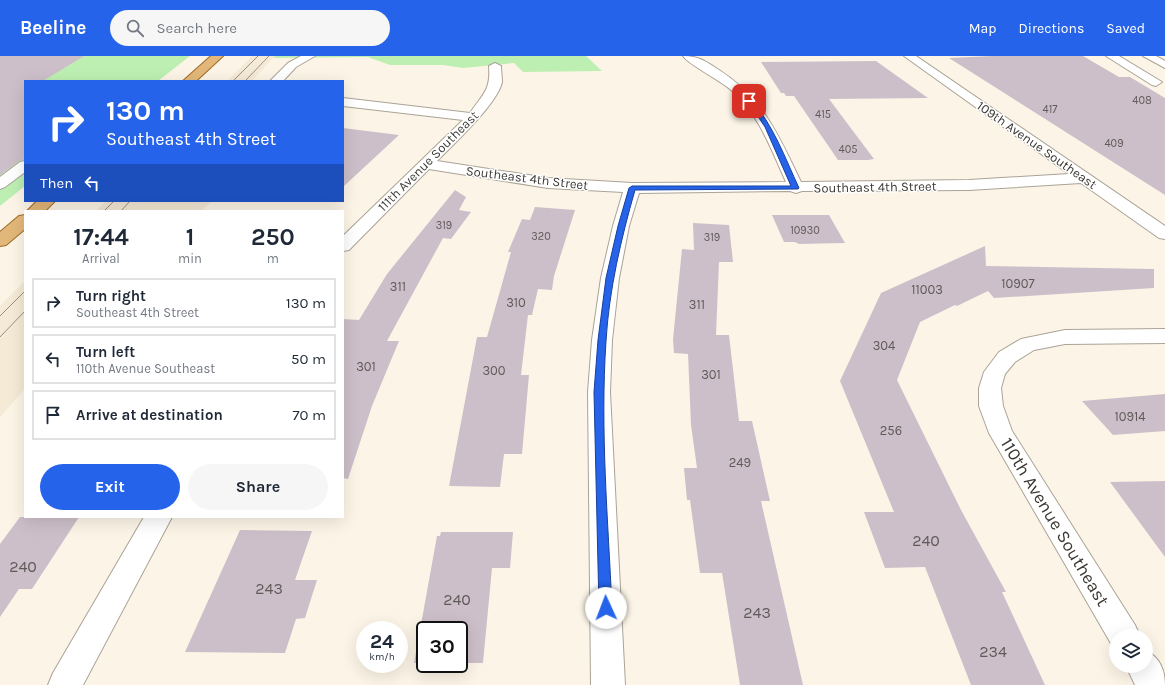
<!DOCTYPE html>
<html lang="en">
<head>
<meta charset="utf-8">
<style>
  :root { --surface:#fff; --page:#f6f6f7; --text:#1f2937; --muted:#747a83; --line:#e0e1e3; --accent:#2563eb }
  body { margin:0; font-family:Karla,sans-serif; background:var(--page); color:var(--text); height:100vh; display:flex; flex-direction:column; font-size:15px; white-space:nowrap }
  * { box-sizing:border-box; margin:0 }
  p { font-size:13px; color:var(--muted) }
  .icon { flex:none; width:22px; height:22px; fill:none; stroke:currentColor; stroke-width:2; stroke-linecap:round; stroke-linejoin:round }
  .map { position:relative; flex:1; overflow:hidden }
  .panel { position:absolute; left:24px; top:154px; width:320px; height:308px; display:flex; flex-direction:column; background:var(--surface); border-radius:0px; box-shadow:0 4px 16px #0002 }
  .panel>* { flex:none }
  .hud { position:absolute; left:24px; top:24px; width:320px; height:122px; border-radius:0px; box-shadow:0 4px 16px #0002; background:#2563eb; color:#fff; overflow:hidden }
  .fabs { position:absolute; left:1109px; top:573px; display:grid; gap:8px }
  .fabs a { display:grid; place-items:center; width:44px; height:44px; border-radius:50%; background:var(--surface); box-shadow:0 4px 16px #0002; font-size:20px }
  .speed { position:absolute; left:356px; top:565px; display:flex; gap:8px; font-size:20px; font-weight:700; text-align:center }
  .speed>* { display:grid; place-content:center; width:52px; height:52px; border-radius:50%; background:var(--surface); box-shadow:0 4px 16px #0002; line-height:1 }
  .speed small { font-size:10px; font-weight:400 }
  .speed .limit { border:2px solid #111; border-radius:6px; background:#fff; color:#111 }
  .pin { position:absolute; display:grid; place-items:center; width:34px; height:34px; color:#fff; margin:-17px; border-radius:8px; box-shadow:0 2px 6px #0006 }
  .me { position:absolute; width:44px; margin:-22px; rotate:358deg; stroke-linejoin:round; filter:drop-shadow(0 0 3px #0008) }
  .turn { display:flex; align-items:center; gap:14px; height:84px; padding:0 16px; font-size:18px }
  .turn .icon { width:52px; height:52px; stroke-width:2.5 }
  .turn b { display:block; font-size:28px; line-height:34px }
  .then { display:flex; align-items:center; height:38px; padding:0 16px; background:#0003; gap:8px; font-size:15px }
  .eta { display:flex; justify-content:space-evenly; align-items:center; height:68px; text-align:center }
  .eta b { font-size:24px; font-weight:700; line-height:28px }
  .primary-button { display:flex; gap:8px; margin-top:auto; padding:8px 16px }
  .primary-button a { flex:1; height:46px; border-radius:24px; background:var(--accent); color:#fff; font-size:16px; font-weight:700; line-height:46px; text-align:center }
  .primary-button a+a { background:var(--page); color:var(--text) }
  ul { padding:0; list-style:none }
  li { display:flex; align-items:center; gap:12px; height:50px; margin:0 8px 6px; padding:0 8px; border:2px solid var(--line); border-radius:0px }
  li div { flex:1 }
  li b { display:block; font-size:15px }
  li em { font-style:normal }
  header { display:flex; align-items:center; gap:24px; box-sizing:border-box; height:56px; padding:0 20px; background:var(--accent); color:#fff }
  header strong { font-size:19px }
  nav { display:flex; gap:22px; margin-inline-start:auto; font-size:14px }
  .search { width:280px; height:36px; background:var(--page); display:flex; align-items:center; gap:10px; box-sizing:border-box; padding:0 14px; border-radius:22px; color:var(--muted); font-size:15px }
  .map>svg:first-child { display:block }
  .built { fill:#f5ead5 }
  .green { fill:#bdefb2 }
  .building { fill:#cdbfc9 }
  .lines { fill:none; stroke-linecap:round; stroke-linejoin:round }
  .minor-casing { stroke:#aaa396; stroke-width:2 }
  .major-casing { stroke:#9d6c27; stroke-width:2 }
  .minor { fill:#fff; fill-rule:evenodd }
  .major { fill:#e3b779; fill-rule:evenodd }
  .tram { stroke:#969188; stroke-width:1 }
  .route { fill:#2563eb; stroke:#184099 }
  .labels { text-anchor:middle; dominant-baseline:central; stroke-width:3; stroke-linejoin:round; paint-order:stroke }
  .far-number-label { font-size:11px; fill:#605a59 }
  .far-street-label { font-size:13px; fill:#3c3934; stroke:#fff }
  .number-label { font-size:13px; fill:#605a59 }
  .near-number-label { font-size:16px; fill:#605a59 }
  .near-street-label { font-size:18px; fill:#3c3934; stroke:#fff }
</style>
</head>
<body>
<header>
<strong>Beeline</strong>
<div class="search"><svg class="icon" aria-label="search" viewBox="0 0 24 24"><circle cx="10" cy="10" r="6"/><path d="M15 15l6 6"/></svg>Search here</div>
<nav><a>Map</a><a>Directions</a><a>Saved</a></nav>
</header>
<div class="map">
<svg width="1165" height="629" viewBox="0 0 1165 629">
  <rect width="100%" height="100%" fill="#fcf5e7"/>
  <path class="built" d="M252,0H275L252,25H227Z
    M106,145H212L201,155H96Z
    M25,225V333L0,361V250Z"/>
  <path class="green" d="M0,0H190L158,25H25V130L0,150Z
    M275,0H586L602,15L523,16L514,7L463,12L443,9H390L368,1L274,2Z"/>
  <path class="building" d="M0,0H84L43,25H25V103L19,105L0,119Z
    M993,0H1083L1119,21H1130L1165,42V139L949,2Z
    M876,5L928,42L829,43L874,103L868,104H838L794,40H786L784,37H781L761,6Z
    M343,72L399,79L343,131Z
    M455,134L466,141L459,154L471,156L451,183L443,182L387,285H399L372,350L348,423L343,422V263L359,264L387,218Z
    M535,151L575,154L554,220L552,234L538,233L532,259H528L521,319H529L522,398H504L500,431L449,430L477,281H487L511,196H508L522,163L530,164Z
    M772,159H829L845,187L799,188L795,186H784Z
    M693,167L729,169L733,206H719L716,279H729L739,365H752L770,445H761L803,629H740L722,517H700L690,444H687L684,412H697L691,369L688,298L674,297L673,283L682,193L694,194Z
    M985,190L986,210L1154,213V232L994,242L988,235L957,250L955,249L920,266L897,324L961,454L1006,536H1002L1045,629H971L925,511L885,512L864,456H894L840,325L881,237Z
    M1165,338V375L1113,379L1082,345Z
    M1165,425V501L1110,426Z
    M20,461H79L32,533H19L0,561V488Z
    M240,474L312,475L295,524H317L305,562L296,563L285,597L185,596Z
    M441,476H513L510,512H492L483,607H459V574H425V607H414L437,480H440Z"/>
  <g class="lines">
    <g class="minor-casing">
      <path id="minor" d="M301,0H315L296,11L283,25H270L288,7Z
        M683,0C699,0 705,5 719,14C763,42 779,80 801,126L969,124L1069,118L904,0H916L1165,170V183L1159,182L1081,127L969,134L802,135L796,137L790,135L639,137L629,170L619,222L612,284L610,336L625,629H591L588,336L592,284L601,222L613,170L623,136L548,132L429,113L349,194L343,195V180L463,64L343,50V42L470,57C483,38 491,34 489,10L495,7L501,10C501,15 502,21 502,26C498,47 453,89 437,105L548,122L632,127L786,126C771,93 759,58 731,34C720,24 689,9 683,0Z
        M1106,0H1119L1162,26L1156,30L1152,29Z
        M1143,0H1156L1165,5V12Z
        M25,105V116L5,131L0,133V121L20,106Z
        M1165,273V287L1065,288L1034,294L1015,306L1005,318L1001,332L1003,350L1012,375L1135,569L1140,580H1116V592L1113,591L989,377L979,350V332L984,316L999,296L1021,283L1065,274Z
        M144,461H172L83,629H48L53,617Z
        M1146,595C1160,601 1165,615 1165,629H1135L1126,610H1146Z"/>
    </g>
    <g class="major-casing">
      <path id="major" d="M211,0H223L196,25H183Z
        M37,145H55L45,155H27Z
        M25,159V173L6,189L0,190V176L19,160Z"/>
    </g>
    <use href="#minor" class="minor"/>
    <use href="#major" class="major"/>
    <path class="tram" d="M233,25L258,0
      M245,25L269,0
      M104,155L114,145
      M121,155L130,145
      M0,260L25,235
      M0,281L25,255"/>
  </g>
  <path class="route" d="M747,44H751C773,68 785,102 799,132L798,133L635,134C621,183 609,234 606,285C600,374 608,463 612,552L610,556L606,558L601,556L599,552L594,336L598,284L606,222L618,170L629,132L632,130H791L765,71Z"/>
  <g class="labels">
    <g class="far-number-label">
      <text x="1142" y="44">408</text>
      <text x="1050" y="53">417</text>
      <text x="823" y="58">415</text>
      <text x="1114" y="87">409</text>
      <text x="848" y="93">405</text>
      <text x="444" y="169">319</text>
      <text x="805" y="174">10930</text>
      <text x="541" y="180">320</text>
      <text x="712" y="181">319</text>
    </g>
    <g class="far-street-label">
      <text transform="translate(1037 89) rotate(35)">109th Avenue Southeast</text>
      <text transform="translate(428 105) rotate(-45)">111th Avenue Southeast</text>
      <text transform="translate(527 122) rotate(7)">Southeast 4th Street</text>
      <text transform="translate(875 131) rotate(-1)">Southeast 4th Street</text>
    </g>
    <g class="number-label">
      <text x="1018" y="227">10907</text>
      <text x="398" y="230">311</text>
      <text x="927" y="233">11003</text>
      <text x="516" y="246">310</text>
      <text x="697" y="248">311</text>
      <text x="884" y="289">304</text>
      <text x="366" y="310">301</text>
      <text x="494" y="314">300</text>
      <text x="711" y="318">301</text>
      <text x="1130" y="360">10914</text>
      <text x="891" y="374">256</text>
      <text x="740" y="406">249</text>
    </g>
    <g class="near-number-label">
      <text x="926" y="484">240</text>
      <text x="23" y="510">240</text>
      <text x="269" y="532">243</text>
      <text x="457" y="543">240</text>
      <text x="757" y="556">243</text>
      <text x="993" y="595">234</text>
    </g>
    <g class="near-street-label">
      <text transform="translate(1055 466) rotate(59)">110th Avenue Southeast</text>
    </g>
  </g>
</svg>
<div class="fabs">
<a><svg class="icon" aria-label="layers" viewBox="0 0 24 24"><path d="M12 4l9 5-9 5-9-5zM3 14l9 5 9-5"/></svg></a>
</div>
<div class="speed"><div>24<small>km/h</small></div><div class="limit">30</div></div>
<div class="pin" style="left:749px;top:45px;background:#d93025"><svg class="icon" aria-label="arrive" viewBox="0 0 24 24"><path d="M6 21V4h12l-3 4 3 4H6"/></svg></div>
<svg class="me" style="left:606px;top:552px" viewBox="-20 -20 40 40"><circle r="19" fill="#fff"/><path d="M0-13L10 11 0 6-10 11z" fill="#2563eb"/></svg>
<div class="hud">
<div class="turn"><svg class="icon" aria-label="right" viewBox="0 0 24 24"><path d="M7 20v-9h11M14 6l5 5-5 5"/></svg><div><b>130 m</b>Southeast 4th Street</div></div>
<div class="then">Then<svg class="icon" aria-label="left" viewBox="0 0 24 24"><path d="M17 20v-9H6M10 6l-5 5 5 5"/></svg></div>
</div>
<section class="panel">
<div class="eta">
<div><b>17:44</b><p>Arrival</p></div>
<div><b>1</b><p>min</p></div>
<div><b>250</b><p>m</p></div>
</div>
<ul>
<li><svg class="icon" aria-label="right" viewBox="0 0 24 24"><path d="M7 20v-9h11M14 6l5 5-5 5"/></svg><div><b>Turn right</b><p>Southeast 4th Street</p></div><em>130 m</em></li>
<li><svg class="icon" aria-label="left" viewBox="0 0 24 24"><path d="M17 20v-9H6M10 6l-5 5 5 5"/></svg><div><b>Turn left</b><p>110th Avenue Southeast</p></div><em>50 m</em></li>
<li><svg class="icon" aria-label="arrive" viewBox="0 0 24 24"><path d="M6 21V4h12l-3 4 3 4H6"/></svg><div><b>Arrive at destination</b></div><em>70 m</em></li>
</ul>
<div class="primary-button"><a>Exit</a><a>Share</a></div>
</section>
</div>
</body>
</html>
